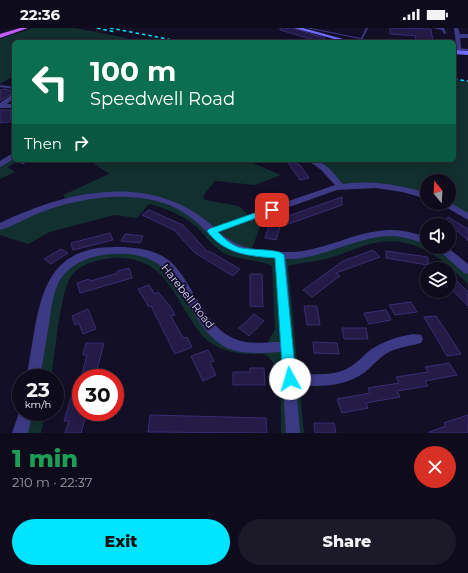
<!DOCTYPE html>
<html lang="en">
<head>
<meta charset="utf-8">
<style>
  :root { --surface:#0e0b1c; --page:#1c1929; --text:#f1f3f6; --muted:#9b9ba3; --line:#2e2b3b; --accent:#00e5ff }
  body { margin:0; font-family:Montserrat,sans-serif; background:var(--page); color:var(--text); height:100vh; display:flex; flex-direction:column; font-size:15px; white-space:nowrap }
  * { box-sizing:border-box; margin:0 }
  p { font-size:13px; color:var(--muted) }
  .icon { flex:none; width:22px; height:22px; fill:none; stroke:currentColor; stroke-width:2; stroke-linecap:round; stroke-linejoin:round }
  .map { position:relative; height:405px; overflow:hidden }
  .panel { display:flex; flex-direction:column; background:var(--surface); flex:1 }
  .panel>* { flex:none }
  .banner { position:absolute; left:12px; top:12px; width:444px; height:122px; border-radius:6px; box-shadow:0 2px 10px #0003,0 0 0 1px var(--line); background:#0b6e4f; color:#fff; overflow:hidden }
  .needle { width:26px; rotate:342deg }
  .controls { position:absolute; left:420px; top:146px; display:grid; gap:8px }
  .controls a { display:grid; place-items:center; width:36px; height:36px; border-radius:50%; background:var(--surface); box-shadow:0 2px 10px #0003,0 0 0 1px var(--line); font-size:20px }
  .speed { position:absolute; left:12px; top:341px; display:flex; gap:8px; font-size:20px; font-weight:700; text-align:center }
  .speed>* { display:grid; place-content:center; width:52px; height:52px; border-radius:50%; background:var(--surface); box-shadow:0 2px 10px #0003,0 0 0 1px var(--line); line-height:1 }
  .speed small { font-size:10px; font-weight:400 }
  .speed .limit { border:6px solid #d22; background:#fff; color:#111 }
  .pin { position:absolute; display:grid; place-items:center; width:34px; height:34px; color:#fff; margin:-17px; border-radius:8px; box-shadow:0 2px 6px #0006 }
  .me { position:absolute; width:44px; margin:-22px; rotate:354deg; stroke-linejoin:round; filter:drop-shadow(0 0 3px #0008) }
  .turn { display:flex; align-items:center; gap:14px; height:84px; padding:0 12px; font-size:18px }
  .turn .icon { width:52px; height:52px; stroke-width:2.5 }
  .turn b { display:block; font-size:28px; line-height:34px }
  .then { display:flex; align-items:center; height:38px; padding:0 12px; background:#0003; gap:8px; font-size:15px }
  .round { display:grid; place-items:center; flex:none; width:42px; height:42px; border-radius:21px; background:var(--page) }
  .summary { display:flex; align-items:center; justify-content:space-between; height:68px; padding:0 12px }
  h1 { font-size:24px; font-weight:800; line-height:30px; color:#1e9e55 }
  .primary-button { display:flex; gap:8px; margin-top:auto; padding:8px 12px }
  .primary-button a { flex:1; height:46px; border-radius:24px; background:var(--accent); color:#111; font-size:16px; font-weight:800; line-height:46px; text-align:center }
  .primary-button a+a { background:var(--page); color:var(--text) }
  .status { display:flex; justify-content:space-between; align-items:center; height:28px; padding:0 20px; background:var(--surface); direction:ltr }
  .status svg { height:11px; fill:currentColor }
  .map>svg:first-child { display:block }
  .green { fill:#12302f }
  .building { fill:#241b47; stroke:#3b2d73 }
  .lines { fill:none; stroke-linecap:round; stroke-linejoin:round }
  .service { fill:#3d3a85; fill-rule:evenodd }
  .minor { fill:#3d3a85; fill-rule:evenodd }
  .secondary { fill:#6f6bff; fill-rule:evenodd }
  .primary { fill:#c25bff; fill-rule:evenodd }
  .rail { stroke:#00e5ff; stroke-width:1.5; stroke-dasharray:3.5 3; stroke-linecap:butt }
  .route { fill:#00e5ff; stroke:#0095a6 }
  .labels { text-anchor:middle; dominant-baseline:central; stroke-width:4; stroke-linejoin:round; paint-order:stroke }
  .street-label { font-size:11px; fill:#d9d4ff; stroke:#130f26 }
</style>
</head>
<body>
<div class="status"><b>22:36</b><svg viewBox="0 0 49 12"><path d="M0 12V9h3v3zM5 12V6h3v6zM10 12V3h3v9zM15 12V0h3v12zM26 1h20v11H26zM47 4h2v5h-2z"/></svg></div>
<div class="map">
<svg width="468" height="405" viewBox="0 0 468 405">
  <rect width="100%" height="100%" fill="#130f26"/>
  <path class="green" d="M33,0H74L128,10L120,14H14V48L0,56V11Z
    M454,52L468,53V189L449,175V153H427V168L398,160L341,159L317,134L311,132H454Z
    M11,130L16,134L8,139L15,144L0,151V136Z
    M89,132H246L281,147L255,157L215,153L203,168L205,172L239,178L250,189L265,187L250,225L294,228L380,205L427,213V219H440L468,242V256C444,232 417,209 380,214C364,216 347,225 330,230C317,234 302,234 288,238L304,405H281C281,392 282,349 276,339C273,335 270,329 266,327C262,325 256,327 251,326C237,326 220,322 208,313C187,294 179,264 158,244C147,234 129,229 113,230C99,231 82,235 72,247C60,261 55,328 51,350H33L51,257L81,229L128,222L160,232L223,311L268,319V314L275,301L272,238C256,230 237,233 222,224C213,218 207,210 200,202C185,188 169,181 149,176L137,190L114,187L50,204L28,216L0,207V199L66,172L63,167L109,146Z
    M26,384H46L41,405H20Z"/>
  <path class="building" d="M280,0H293L325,10L320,13H317L280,2Z
    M390,0L431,1L433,14H415L416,8L390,6Z
    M5,61L14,64L0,73V62Z
    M0,82H11L10,94L0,95Z
    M286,132L300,137L309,150L300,152Z
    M342,169V177L283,198L277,192Z
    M149,182L183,197L208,224L209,223L240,241L233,248L195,225L174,202L142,187Z
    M448,189L468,201V213L460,205L444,195Z
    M269,197L280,199L276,212L265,210Z
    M110,205L113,212L73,222L71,215Z
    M125,206L143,208L140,215L121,213Z
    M61,221L68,225L51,236L44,231Z
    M373,222L380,229L336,245L340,248L312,269L303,262L343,233Z
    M386,223L428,229V237L386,230Z
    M129,240L132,250L80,265L77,255L89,251L90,253L118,245L117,243Z
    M449,245L468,264V278L449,259Z
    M250,246H262L263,279L250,278Z
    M149,257L155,266L158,264L170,278L175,287L171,288L183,310L187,309L192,319L175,326L151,278L149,279L138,261Z
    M411,274L417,284L395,287L389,277Z
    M304,278H317L320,297H307Z
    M88,281L96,301L83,306L79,295L75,297L72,288Z
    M386,282L391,292L369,296L364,285Z
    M254,286L264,293L249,308L239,300Z
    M436,288L448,306L461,326L447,328L424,289Z
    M342,300H366L368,311H344Z
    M313,314L337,315L339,326L314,325Z
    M86,315H104L95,350H81L87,327H83Z
    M208,322L214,333L210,334L216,347L203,353L191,328Z
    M449,335L457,347L425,353L428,358L397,363L400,369L366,375L368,380L342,385L337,371L370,365L368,360L399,355L396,349L428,344L425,339Z
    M250,340H264L265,357H233V344H250Z
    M75,356H81V384H87L81,405H65L69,393H64Z
    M150,387L266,390L267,405L148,404Z
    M468,387V405H429V404L446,398L444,395Z
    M314,395H334L336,405H315Z"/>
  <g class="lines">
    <path class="service" d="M306,0H311L361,10L366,0H368L361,14H359L360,11Z
      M432,0H444L446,5L444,6L442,2Z
      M458,20L468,21V23L459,22H458Z
      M0,57L14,59V61L0,59Z
      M17,132H22L25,135L24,136H22Z"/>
    <path class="minor" d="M454,0H458L460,6H468V10H460L462,26L457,25Z
      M14,65V70L7,76H14V80H0V75Z
      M11,126H14V131L0,139V133Z
      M307,132C326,132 331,143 343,156C372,152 400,157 427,165V171L402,164L376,160L337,162L219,204C234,217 247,221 266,222C278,224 290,225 303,223C329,219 353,206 379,203C396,200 411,204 427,209V216C416,213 406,209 394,208C356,207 323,232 286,231L295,345C311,346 327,348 342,343C353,339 360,331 369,323C379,315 409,303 421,307L423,311L421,315C411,318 399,319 389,324C379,329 373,338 365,344C345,359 320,359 296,357L300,405H286L281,324C261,325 236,328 219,315C193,296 186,261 163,240C150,228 132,225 115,226C92,226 66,236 57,258C52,270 51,283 49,296C46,314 43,332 40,350H26C40,289 33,217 118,219C136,219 158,222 172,235C193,256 206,300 235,311C248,317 266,314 280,314L275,230C256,229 236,228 220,216C208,206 199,195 186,186C147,159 83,168 42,184C28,189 14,198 0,202V195C68,162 152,143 214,199L335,157L320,141Z
      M449,174L468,185V192L439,175Z
      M435,219H447L468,236V246L464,245Z
      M21,379V384H33L28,405H12Z"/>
    <path class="secondary" d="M294,0H303L354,14H345Z
      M454,22L468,23V27L454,26Z"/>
    <path class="primary" d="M20,0H28L0,10V6Z"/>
    <path class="rail" d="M97,0L115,4
      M110,0L183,14
      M454,51L468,53"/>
  </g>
  <path class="route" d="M272,179L277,182L275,183L218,204C224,210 230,216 238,219C249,223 279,220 284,227L296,351L294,355L290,357L285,355L283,351L275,230C249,228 224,226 207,203L209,201Z"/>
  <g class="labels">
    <g class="street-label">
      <text transform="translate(188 268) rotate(52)">Harebell Road</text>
    </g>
  </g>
</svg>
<div class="controls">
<a><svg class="needle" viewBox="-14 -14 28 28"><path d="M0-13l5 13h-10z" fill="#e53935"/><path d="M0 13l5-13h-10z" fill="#9b9ba3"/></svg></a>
<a><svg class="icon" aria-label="sound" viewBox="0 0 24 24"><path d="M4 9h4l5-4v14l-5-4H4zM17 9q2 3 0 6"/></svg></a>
<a><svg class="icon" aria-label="layers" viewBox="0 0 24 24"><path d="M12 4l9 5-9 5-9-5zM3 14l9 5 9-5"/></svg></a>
</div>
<div class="speed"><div>23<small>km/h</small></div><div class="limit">30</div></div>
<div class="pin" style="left:272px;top:182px;background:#d93025"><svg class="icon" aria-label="arrive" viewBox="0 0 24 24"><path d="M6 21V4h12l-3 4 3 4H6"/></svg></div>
<svg class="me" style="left:290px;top:351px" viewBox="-20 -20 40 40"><circle r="19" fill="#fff"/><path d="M0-13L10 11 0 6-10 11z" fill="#00e5ff"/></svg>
<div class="banner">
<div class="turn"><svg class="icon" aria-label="left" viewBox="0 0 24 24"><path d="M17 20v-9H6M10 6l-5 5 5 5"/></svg><div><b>100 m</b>Speedwell Road</div></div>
<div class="then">Then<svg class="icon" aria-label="right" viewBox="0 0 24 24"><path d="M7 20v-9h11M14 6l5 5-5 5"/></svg></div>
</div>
</div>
<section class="panel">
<div class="summary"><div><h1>1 min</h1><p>210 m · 22:37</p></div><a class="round" style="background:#d93025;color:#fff"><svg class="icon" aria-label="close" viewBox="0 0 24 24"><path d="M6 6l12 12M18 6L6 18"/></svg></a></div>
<div class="primary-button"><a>Exit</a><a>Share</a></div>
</section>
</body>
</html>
